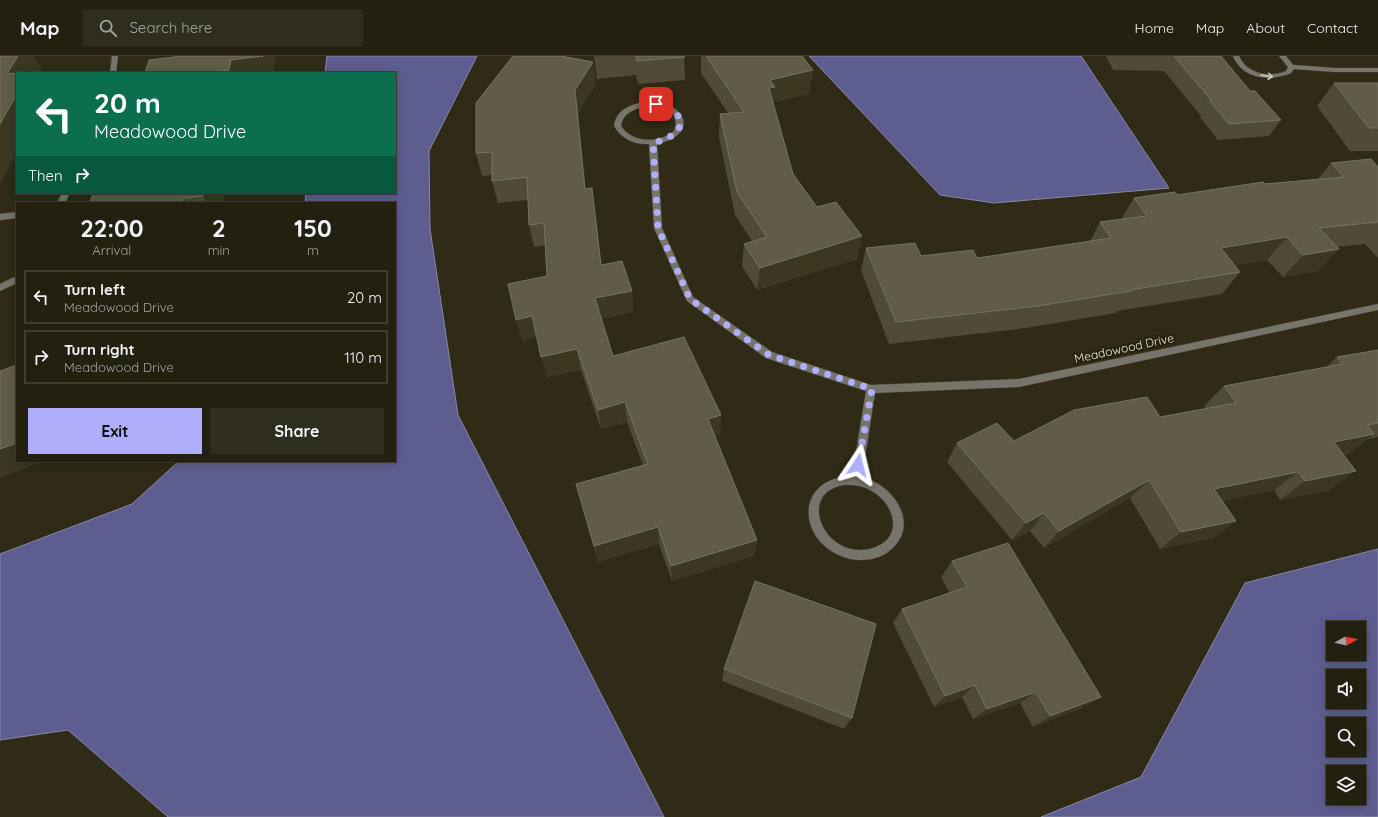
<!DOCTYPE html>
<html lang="en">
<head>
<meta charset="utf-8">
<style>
  :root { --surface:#232010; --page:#2f2d1e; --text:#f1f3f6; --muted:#a3a39f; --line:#403e30; --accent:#aeaefb }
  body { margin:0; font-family:Quicksand,sans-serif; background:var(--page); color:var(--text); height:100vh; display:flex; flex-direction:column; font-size:15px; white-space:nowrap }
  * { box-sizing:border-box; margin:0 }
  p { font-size:13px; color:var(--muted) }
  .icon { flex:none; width:22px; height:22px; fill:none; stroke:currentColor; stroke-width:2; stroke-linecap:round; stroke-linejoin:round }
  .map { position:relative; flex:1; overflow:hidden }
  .panel { position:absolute; left:16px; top:146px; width:380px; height:260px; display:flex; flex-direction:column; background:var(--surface); border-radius:0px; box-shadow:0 2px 10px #0003,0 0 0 1px var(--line) }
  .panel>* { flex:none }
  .top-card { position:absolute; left:16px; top:16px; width:380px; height:122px; border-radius:0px; box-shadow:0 2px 10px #0003,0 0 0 1px var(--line); background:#0b6e4f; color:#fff; overflow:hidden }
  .needle { width:26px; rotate:82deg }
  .tools { position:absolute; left:1326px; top:565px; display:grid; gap:8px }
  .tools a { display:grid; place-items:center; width:40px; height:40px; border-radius:0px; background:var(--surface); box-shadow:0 2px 10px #0003,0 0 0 1px var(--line); font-size:20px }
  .pin { position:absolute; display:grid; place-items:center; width:34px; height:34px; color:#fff; margin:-17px; border-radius:8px; box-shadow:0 2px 6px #0006 }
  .me { position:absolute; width:44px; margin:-22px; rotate:10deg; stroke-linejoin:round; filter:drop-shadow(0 0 3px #0008) }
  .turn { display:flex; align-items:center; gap:14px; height:84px; padding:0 12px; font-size:18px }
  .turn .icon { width:52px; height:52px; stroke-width:2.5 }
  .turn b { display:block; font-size:28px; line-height:34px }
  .then { display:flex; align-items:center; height:38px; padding:0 12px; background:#0003; gap:8px; font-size:15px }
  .eta { display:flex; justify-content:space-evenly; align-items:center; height:68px; text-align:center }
  .eta b { font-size:24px; font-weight:800; line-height:28px }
  .action { display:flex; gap:8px; margin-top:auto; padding:8px 12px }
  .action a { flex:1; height:46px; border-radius:0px; background:var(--accent); color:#111; font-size:16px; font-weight:800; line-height:46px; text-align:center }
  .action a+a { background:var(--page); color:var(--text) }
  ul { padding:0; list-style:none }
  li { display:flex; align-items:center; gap:12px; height:54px; margin:0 8px 6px; padding:0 4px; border:2px solid var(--line); border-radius:0px }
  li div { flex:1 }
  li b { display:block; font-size:15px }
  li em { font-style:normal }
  header { display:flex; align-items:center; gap:24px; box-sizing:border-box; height:56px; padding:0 20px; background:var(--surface); border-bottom:1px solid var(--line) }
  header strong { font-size:19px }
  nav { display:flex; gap:22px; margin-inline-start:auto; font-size:14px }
  .search { width:280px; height:36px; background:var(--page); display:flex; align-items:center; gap:10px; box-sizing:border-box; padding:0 14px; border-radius:0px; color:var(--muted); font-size:15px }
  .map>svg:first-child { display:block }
  .water { fill:#5d5d90; stroke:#8888a7; fill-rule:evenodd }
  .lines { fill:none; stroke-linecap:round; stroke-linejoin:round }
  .minor-casing { stroke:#4a4632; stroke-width:1 }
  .minor { fill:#77756b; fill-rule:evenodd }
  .wall { fill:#4f4b36 }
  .shaded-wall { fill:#3b3721 }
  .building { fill:#605c48; stroke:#76735f }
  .oneway { stroke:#cac8bc }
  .route { stroke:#aeaefb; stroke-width:7; stroke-dasharray:0 12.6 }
  .labels { text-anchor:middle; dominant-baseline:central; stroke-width:4; stroke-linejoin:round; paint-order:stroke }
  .street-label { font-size:12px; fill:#edebde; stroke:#25210c }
</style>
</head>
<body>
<header>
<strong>Map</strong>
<div class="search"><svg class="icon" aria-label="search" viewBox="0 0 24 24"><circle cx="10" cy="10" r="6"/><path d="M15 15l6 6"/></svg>Search here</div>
<nav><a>Home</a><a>Map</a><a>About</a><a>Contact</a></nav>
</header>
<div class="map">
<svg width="1378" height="761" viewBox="0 0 1378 761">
  <rect width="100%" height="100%" fill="#2f2b16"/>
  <path class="water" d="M327,0H477L429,95L430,173L458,359L664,761H168L68,674L0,684V498L132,448L179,405H395V147H305L306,137H395V17H325Z
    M809,0H1081L1169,132L994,147L940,139Z
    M1378,493V761H1041L1141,721L1245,527ZM1333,572H1359V598H1333ZM1333,620H1359V646H1333ZM1333,668H1359V694H1333ZM1333,716H1359V742H1333Z"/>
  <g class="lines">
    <g class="minor-casing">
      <path id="minor" d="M112,0H118L116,17H110Z
        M1233,0H1239C1247,18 1269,22 1286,15L1288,11L1279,0H1286L1293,9L1335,12H1378V16H1335L1294,13L1291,17C1270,26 1242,23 1233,0Z
        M641,46C678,39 707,76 657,88L662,172L693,241L772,296L871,329L1019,323L1378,248V254L1019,331L875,337L862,421C895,429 922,471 888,496C877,504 863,505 850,503C797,490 792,422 852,420L866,335L766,302L687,245L654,172L649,88C634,89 622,83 614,70C617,53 628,51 641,46ZM645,50L665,53L674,59L676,68L674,75C659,88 632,87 621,70C623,57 633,54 645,50ZM844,429C888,425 913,480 873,492C826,507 794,437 844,429Z
        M62,137H70L65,147H57Z
        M17,156V162L0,164V158Z
        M17,220V227L0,235V228Z"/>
    </g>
    <use href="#minor" class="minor"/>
  </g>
  <path class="wall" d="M594,0H684L685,24L638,28L636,19L597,23Z
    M701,0H802L813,14L809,38L774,46L773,48L793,118L817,151L862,180L857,203L757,234L742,210L744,188L752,185L735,159L719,81L720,58L728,57L701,17Z
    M1106,0H1221L1250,35L1281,64L1269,80L1218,84L1200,61L1201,60L1164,15L1113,14Z
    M1334,27H1378V95H1350L1317,50Z
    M596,29L578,57L585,133L595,155L601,209L632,235L633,256L601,263L613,300L721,359L720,378L714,380L757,484L754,500L672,525L659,488L598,506L576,428L643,409L627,366L601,373L581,314L547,321L537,281L522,285L547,220L546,189L534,191L529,169L528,144L498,147L492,125V119L482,120L476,97Z
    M1331,107L1378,111V202L1365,188L1337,191L1339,193L1318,215L1283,221L1267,204L1234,209L1240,216L1222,238L1117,255L1116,257L1026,272L889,288L861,214L866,192L921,200L977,202L1090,185L1100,166L1121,163L1134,142L1177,139L1265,128L1318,123Z
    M94,137H225L222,147H89Z
    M1378,294V381L1368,383L1348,398L1344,399L1330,434L1280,444L1274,434L1222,445L1214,482L1160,493L1130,442L1044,492L1030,475L1012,484L947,406L957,387L1014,385L1160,361L1206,353L1204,350L1224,330L1325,312L1337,301Z
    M952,505L1082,652L1033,671L1020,647L973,663L962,641L934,651L893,567L902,553L950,537L941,521Z
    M724,613L852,662L844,673L722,625Z"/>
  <path class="shaded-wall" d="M18,0H33L42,12L39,17L7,18Z
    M263,0H276L274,17H214V16L231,4Z
    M593,6L596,29L578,57L588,155L585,133L575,34Z
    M813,14L809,38L774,46L773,54L769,32L770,24Z
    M17,38V96L0,129V68Z
    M204,137H225L222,147H207L203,140Z
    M183,142L187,147H181Z
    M862,180L857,203L757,234L760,212Z
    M1287,181L1267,204L1203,215L1221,192Z
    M1339,193L1318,215L1283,221L1303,199Z
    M632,235L633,256L598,264L595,242Z
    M532,260L537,281L522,285L516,264Z
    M577,293L581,314L547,321L541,301Z
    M625,346L627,366L601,373L598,354Z
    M721,359L720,378L707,382L708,363Z
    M1374,378L1348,398L1309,405L1334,386Z
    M17,387V405H45L0,422V393Z
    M1356,415L1330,434L1280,444L1305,425Z
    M1298,416L1274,434L1193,451L1214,433Z
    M1149,424L1130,442L1044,492L1059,475Z
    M1044,457L1030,475L1012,484L1026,467Z
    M1236,465L1214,482L1160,493L1181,476Z
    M658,471L659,488L598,506L594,490Z
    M757,484L754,500L672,525L671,510Z
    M975,629L962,641L934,651L945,640Z
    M1036,636L1020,647L973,663L987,653Z
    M1101,641L1082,652L1033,671L1050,660Z"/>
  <path class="building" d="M0,0H18L7,18L29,16V17H17V38L0,68Z
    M174,0H263L231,4L229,14L214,16V17H145L149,4L175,1Z
    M513,0H561L593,6L575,34L585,133L592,132L601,209L622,205L632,235L595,242L613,300L684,281L721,359L708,363L757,484L671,510L658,471L594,490L576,428L648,408L625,346L598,354L577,293L541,301L532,260L516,264L508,228L547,220L544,167L529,169L527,121L492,125V96L476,97V47Z
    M636,0H684L685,1L637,5Z
    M706,0H802L813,14L770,24L775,31L769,32L793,118L817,151L836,146L862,180L760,212L744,188L767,181L737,136L720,58L744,56Z
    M1174,0H1221L1250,35H1255L1281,64L1229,68L1210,45L1211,44Z
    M1334,27H1378V72H1369Z
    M1371,103L1378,111V166L1319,172L1339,193L1303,199L1287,181L1221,192L1240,216L1130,234L1131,235L1038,250L896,266L866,192L915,187L921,200L973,194L977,202L1111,182L1100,166L1147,160L1134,142L1175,136L1177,139L1263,126L1265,128L1344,121L1331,107Z
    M94,137H204L203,140L183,142L181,147H89Z
    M1378,294V367L1367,369L1374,378L1334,386L1356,415L1305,425L1298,416L1214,433L1236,465L1181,476L1149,424L1059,475L1044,457L1026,467L957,387L997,367L1014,385L1074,354L1147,341L1160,361L1236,347L1224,330L1343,308L1337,301Z
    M17,309V387L0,393V315Z
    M1008,487L1101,641L1050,660L1036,636L987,653L975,629L945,640L902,553L967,531L952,505Z
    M755,525L876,568L852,662L724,613Z"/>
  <defs><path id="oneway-shaft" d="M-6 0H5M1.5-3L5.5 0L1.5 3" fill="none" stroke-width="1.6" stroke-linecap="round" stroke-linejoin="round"/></defs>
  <use class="oneway" href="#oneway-shaft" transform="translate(1267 20) rotate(8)"/>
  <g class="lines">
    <path class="route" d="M656,48C692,58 686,79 653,87L658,172L690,243L769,299L872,333L858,409"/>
  </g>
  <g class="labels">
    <g class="street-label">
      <text transform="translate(1124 292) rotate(-12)">Meadowood Drive</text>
    </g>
  </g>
</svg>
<div class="tools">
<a><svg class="needle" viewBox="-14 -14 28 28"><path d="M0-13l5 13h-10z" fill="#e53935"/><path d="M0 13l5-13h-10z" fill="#a3a39f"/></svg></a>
<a><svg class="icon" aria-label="sound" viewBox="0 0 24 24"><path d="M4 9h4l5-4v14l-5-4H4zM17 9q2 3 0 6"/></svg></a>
<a><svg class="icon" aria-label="search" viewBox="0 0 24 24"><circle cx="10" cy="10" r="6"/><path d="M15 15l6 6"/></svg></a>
<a><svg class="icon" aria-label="layers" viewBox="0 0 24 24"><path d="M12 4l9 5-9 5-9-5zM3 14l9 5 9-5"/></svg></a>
</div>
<div class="pin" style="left:656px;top:48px;background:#d93025"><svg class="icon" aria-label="arrive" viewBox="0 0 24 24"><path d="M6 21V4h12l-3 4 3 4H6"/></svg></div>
<svg class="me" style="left:858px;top:409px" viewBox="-20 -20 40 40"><path d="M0-17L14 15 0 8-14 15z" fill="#aeaefb" stroke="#fff" stroke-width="4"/></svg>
<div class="top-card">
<div class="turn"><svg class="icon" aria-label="left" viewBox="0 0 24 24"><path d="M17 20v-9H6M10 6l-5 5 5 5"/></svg><div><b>20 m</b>Meadowood Drive</div></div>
<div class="then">Then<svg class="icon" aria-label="right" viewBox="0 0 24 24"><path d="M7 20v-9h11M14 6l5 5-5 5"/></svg></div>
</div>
<section class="panel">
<div class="eta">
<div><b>22:00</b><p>Arrival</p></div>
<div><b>2</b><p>min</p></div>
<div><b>150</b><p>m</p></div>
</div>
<ul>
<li><svg class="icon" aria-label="left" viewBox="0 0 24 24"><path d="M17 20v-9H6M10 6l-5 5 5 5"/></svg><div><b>Turn left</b><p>Meadowood Drive</p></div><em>20 m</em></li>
<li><svg class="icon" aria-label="right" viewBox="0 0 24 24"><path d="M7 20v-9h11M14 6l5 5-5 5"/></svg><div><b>Turn right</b><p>Meadowood Drive</p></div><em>110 m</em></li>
</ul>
<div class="action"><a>Exit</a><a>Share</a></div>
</section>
</div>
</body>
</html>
